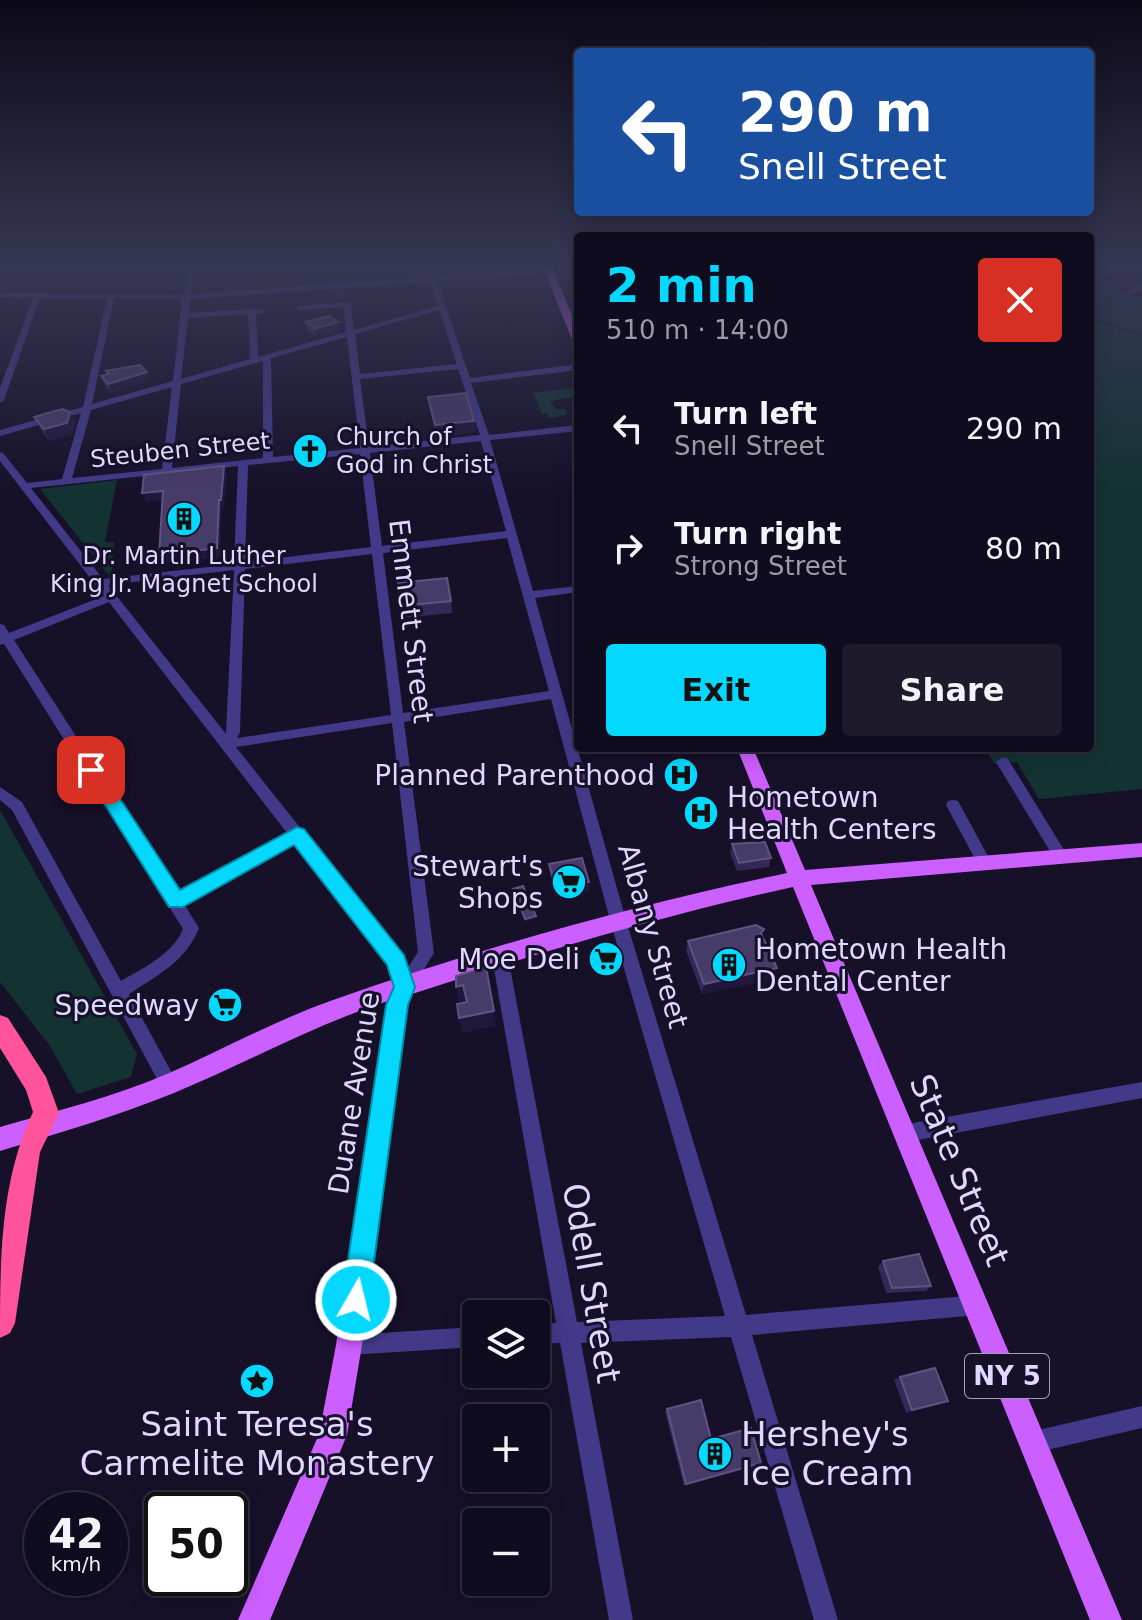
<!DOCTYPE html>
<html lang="en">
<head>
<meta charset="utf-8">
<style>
  :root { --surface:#100c1f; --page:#1e1a2c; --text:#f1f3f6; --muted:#9c9ba4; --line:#302c3d; --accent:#04d8ff }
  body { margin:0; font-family:"DejaVu Sans",sans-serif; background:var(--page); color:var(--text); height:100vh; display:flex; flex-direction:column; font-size:30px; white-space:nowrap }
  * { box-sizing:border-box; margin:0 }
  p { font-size:26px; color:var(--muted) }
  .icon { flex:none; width:44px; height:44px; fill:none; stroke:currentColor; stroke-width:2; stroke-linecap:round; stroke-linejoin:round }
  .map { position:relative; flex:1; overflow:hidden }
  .sheet { position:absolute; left:574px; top:232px; width:520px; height:520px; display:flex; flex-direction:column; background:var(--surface); border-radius:8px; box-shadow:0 4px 20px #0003,0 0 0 2px var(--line) }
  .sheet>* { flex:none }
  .hud { position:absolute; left:574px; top:48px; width:520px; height:168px; border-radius:8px; box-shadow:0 4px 20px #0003,0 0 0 2px var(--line); background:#1a4fa0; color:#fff; overflow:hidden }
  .buttons { position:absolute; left:462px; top:1300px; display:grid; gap:16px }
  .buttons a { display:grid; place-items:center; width:88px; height:88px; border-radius:8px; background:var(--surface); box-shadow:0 4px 20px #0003,0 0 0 2px var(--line); font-size:40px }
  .speed { position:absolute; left:24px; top:1492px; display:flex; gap:16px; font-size:40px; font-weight:700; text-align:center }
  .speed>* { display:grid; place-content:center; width:104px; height:104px; border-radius:50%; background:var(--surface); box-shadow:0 4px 20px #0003,0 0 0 2px var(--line); line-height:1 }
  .speed small { font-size:20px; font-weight:400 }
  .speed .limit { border:4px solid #111; border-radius:12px; background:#fff; color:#111 }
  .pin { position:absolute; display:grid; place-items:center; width:68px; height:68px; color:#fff; margin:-34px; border-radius:16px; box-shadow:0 4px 12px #0006 }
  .me { position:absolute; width:88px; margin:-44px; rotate:8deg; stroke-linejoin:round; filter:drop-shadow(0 0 6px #0008) }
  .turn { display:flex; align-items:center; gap:28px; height:168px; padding:0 32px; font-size:36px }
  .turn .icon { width:104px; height:104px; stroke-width:2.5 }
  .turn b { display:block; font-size:56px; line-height:68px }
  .round { display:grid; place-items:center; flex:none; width:84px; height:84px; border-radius:8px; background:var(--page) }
  .summary { display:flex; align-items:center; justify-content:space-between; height:136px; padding:0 32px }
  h1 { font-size:48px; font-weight:700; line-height:60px; color:var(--accent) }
  .action { display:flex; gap:16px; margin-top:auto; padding:16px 32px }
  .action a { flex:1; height:92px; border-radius:8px; background:var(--accent); color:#111; font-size:32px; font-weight:700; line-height:92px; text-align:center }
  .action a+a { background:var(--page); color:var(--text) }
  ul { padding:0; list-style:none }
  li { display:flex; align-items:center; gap:24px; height:120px; padding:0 32px }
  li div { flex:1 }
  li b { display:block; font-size:30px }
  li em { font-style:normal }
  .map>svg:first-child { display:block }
  .green { fill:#133333 }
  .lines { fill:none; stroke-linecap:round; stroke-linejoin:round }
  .stream { stroke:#0a1d48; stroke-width:2 }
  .minor { fill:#423a89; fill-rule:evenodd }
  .major { fill:#cc5fff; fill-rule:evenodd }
  .highway { fill:#ff539c; fill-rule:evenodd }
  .wall { fill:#352857 }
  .shaded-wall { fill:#21173d }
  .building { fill:#473b69; stroke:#5f5480; stroke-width:2 }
  .route { fill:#04d8ff; stroke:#038ca6; stroke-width:2 }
  .labels { text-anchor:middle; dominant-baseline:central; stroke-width:6; stroke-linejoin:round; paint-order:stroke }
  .far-poi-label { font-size:24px; fill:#dfd8ff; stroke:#161029; text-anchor:start }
  .far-street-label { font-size:24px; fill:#dfd8ff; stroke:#161029 }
  .shield { fill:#161029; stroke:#a39cbf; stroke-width:2 }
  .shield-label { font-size:26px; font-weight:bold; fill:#dfd8ff }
  .street-label { font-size:28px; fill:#dfd8ff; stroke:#161029 }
  .poi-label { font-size:28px; fill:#dfd8ff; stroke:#161029; text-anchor:end }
  .near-street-label { font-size:34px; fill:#dfd8ff; stroke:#161029 }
  .near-poi-label { font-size:34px; fill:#dfd8ff; stroke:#161029 }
</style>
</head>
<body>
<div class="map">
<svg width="1142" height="1620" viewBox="0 0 1142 1620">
  <rect width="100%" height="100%" fill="#161029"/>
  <path class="green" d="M1090,281L1142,298V789L1039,799L1017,762L995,764L984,748H1090Z
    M578,387V396L550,401L556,410L565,409L567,415L548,418L547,413L542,414L533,393Z
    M117,480L105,542H114L111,578L40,489Z
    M0,810L137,1054L131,1077L77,1094L50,1046L0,982Z"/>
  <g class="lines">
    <path class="stream" d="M1090,318L1142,335"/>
    <path class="minor" d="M190,267H197L190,294L429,277L426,267H433L436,277L549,269L553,271L549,273L437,281L470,378L578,364V370L471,383L489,435L578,425V431L490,440L533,591L578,586V592L535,598L626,920L746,1315L978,1295L985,1298L988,1305L985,1312L978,1315L752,1335L838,1620H814L731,1337L581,1343L633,1620H609L560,1343L536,1344V1324L556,1323L492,957L494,952L500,950L506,952L508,957L577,1322L725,1316L610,920L551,699L404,722L434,953L410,992L404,994L398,992L389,964L295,842L184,904L199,928C186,961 157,976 129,994L178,1084L175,1090L169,1092L163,1090L12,810L0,800V787L22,802L121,981C143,968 173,954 183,929L4,644L0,645V624L4,625L9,633L104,596L0,461V452L3,453L27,483L62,479L81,413L0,436V430L83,407L107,298H40L4,400L0,403V388L33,298L0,297V293L183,295ZM430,282L438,306L354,330L350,302L297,306V310H300L344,307L346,332L258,357L256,314L263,313V309L188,313L190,299ZM114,298L182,299L173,381L92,404ZM439,310L457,364L360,374L355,334ZM248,314L250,359L181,379L188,318ZM347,337L360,448L273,457L271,358ZM263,361V458L172,468L181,384ZM458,369L480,435L369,447L360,379ZM172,387L162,469L72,478L91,410ZM481,441L506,531L382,546L370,453ZM360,454L371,547L245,562L248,465ZM238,466L234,564L103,579L31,488ZM507,538L549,691L403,713L383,553ZM372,554L391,715L237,738L240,732L245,569ZM234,570L226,732V734L108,585ZM109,602L287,833L177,893L14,640ZM392,723L418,952L407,969L402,956L236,747Z
      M1117,267H1126L1090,283V279Z
      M578,272V276L551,278L547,276Z
      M1142,284V289L1128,295L1124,293Z
      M578,308V312L566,313L562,311Z
      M1003,757L1008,759L1066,853L1068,857L1066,861H1056L996,762Z
      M953,800L958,801L990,860L992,864L990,868H980L946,805L948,801Z
      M1142,1082V1098L907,1142L901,1139L898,1133L901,1127L907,1124Z
      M476,1327V1347L349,1355L342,1352L339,1345L342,1338L349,1335Z
      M1142,1406V1428L1034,1453L1026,1450L1023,1442L1026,1434L1034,1431Z"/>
    <path class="major" d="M543,267H552L578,330V345L573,342Z
      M737,748H753L805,870L1142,843V857L811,885L1122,1620H1090L793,887C663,915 538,953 412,994L408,1005L362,1345L347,1435L270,1620H238L319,1434L336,1345L388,1001C314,1025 246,1063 174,1093C117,1116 59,1133 0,1151V1127C56,1111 113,1097 167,1074C222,1050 276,1020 333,1000C481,948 634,905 787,873Z"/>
    <path class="highway" d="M0,1015L8,1018L46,1077L59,1113L40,1152L15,1323L10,1333L0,1338C0,1260 0,1182 33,1112L26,1090L0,1048Z"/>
  </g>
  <path class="wall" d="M405,267H423V274L407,276Z
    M305,322H338L339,330L316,337L307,330Z
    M106,371L149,380L111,393L104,384L101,376L107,374Z
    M428,397L474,421L475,432L436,437Z
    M70,412L75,423L72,434L49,441L40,428L34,417Z
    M451,601L452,613L403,618L401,606Z
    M732,844L771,858L769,867L737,871L730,853Z
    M549,864L589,891L556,897L550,872Z
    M762,934L777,968L773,979L702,994L686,951L688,941Z
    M883,1261L931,1286L926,1291L886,1293L878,1267Z
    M900,1377L948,1401L941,1404L906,1413L894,1380Z
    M667,1409L711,1439L761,1463L757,1465L684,1486L665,1412Z"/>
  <path class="shaded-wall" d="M338,322L339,330L316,337L315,329Z
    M147,372L149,380L111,393L108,384Z
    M70,412L75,423L72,434L49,441L44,429Z
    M474,421L475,432L436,437L435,425Z
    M224,466L227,475L224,508L222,509L220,557L162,564L159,555L219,500Z
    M163,491L167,500L145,502L142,493Z
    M589,882V891L556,897V888Z
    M536,916V918L525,922V919Z
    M777,968L773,979L702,994L704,984Z
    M463,985L466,1001L459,1002L456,987Z
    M494,1011L496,1026L462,1033L459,1018Z
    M948,1401L941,1404L906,1413L912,1410Z
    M761,1463L757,1465L684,1486L686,1484Z"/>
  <path class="building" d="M329,316L338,322L315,329L305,322Z
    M140,365L147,372L108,384L101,376L109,374L106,371Z
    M466,393L474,421L435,425L428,397Z
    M62,409L70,412L67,423L44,429L34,417Z
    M224,466L221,500H219L217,548L159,555L163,491L142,493L144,475Z
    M447,578L451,601L401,606L398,583Z
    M765,842L771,858L739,863L732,844Z
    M582,858L589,882L556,888L549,864Z
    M523,886L536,916L525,919L513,889Z
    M756,925L764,929L761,933L777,968L704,984L688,941Z
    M486,967L494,1011L459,1018L457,1004L467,1002L463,985L456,987V976Z
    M919,1254L931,1286L892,1288L883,1261Z
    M935,1368L948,1401L912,1410L900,1377Z
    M701,1400L711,1439L751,1428L761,1463L686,1484L667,1409Z"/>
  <linearGradient id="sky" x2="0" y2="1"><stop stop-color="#0c0917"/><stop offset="0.54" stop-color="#363754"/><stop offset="1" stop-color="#363754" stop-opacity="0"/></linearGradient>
  <rect width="1142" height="494" fill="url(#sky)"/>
  <path class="route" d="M91,763L98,765L180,890L297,827L304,829L404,955L415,987L408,1005L369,1300L365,1310L356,1314L346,1310L342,1300L386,1005L394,987L387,965L294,845L183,907H169L83,770Z"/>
  <defs>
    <g id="church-disc" transform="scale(1.8)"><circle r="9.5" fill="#04d8ff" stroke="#161029"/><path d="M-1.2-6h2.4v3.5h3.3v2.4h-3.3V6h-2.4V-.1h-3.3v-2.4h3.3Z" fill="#111"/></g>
    <g id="building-disc" transform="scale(1.8)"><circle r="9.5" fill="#04d8ff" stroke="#161029"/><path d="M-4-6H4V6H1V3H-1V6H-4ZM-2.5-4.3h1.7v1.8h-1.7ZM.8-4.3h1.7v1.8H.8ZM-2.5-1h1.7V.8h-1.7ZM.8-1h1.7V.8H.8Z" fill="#111"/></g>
    <g id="hospital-disc" transform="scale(1.8)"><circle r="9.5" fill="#04d8ff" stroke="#161029"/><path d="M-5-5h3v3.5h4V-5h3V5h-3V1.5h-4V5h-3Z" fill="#111"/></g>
    <g id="supermarket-disc" transform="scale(1.8)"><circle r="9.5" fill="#04d8ff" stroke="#161029"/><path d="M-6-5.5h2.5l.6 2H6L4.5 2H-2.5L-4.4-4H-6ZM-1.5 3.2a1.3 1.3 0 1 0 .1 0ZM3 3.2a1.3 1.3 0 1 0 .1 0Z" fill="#111"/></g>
    <g id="sight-disc" transform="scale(1.8)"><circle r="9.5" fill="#04d8ff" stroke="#161029"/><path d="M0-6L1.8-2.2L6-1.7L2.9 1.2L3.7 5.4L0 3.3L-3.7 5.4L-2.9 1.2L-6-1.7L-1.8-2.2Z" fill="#111"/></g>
  </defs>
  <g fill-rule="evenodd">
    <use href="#church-disc" x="310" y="451"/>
    <use href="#building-disc" x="184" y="519"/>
    <use href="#hospital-disc" x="681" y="775"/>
    <use href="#hospital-disc" x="701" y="813"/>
    <use href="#supermarket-disc" x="569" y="882"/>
    <use href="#supermarket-disc" x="606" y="959"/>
    <use href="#building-disc" x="729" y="965"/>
    <use href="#supermarket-disc" x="225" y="1005"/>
    <use href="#sight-disc" x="257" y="1381"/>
    <use href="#building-disc" x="715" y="1454"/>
  </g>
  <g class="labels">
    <g class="far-poi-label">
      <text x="336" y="437">Church of<tspan x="336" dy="28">God in Christ</tspan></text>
      <text x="184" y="556" text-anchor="middle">Dr. Martin Luther<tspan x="184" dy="28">King Jr. Magnet School</tspan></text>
    </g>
    <g class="far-street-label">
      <text transform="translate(180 450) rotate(-6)">Steuben Street</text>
    </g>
    <rect class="shield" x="965" y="1354" width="84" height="44" rx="6"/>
    <g class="shield-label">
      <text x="1007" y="1376">NY 5</text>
    </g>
    <g class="street-label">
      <text transform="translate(411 621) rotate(83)">Emmett Street</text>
      <text transform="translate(653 936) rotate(74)">Albany Street</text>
      <text transform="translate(354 1093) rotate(-81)">Duane Avenue</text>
    </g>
    <g class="poi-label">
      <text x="655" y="775">Planned Parenthood</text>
      <text x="727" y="797" text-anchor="start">Hometown<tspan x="727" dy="32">Health Centers</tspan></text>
      <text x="543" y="866">Stewart's<tspan x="543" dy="32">Shops</tspan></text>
      <text x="755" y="949" text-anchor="start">Hometown Health<tspan x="755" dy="32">Dental Center</tspan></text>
      <text x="580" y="959">Moe Deli</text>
      <text x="199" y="1005">Speedway</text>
    </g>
    <g class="near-street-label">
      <text transform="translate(960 1170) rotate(67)">State Street</text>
      <text transform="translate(592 1283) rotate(80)">Odell Street</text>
    </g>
    <g class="near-poi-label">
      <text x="257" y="1424">Saint Teresa's<tspan x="257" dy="39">Carmelite Monastery</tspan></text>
      <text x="741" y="1434" text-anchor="start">Hershey's<tspan x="741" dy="39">Ice Cream</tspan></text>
    </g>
  </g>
</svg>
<div class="buttons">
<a><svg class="icon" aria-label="layers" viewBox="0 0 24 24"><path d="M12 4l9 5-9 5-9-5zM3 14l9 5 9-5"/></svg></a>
<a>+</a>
<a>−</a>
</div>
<div class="speed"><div>42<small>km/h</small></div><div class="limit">50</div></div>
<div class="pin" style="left:91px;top:770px;background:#d93025"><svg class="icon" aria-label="arrive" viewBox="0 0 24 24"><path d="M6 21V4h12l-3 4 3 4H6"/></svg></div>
<svg class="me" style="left:356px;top:1300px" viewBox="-20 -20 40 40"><circle r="17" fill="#04d8ff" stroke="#fff" stroke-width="3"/><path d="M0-11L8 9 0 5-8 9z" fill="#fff"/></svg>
<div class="hud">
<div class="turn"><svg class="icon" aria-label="left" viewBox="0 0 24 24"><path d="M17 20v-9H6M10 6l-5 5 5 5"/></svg><div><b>290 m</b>Snell Street</div></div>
</div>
<section class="sheet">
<div class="summary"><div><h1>2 min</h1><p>510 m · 14:00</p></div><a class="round" style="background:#d93025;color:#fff"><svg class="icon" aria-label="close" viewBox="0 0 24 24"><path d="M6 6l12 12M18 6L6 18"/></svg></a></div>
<ul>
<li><svg class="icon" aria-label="left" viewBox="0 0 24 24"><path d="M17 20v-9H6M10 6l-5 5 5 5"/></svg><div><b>Turn left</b><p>Snell Street</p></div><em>290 m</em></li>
<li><svg class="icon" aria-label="right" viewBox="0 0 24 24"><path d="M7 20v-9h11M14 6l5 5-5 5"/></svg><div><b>Turn right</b><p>Strong Street</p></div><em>80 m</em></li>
</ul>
<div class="action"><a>Exit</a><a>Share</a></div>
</section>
</div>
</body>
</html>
